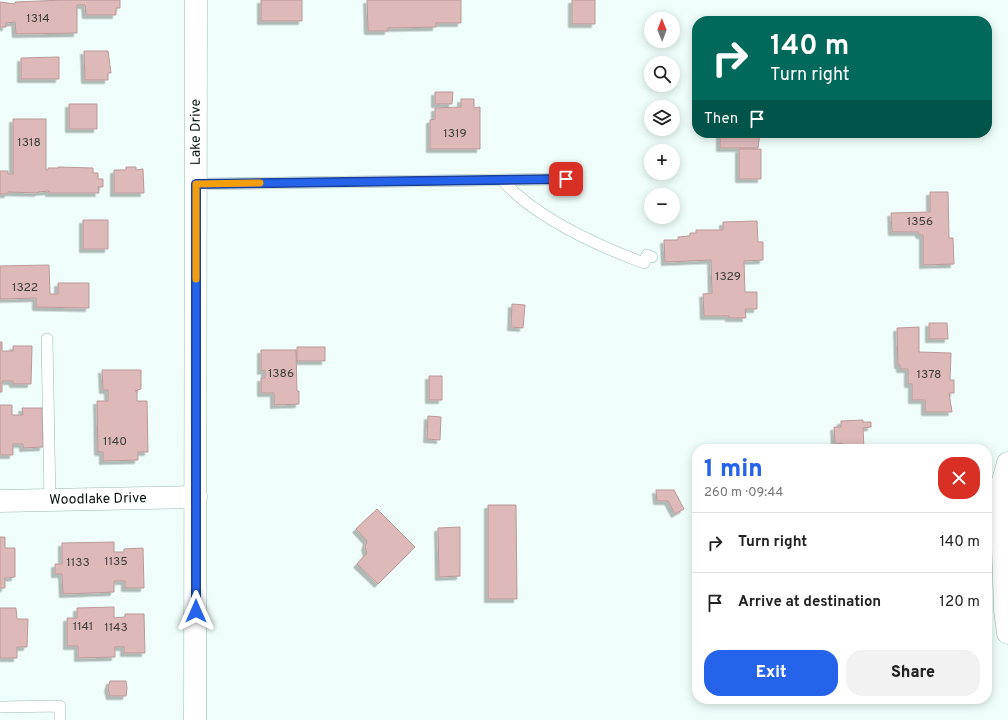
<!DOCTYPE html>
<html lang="en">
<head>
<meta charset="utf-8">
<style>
  :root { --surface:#fff; --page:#f2f2f2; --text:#222; --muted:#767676; --line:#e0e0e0; --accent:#2563eb }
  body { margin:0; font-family:Overpass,sans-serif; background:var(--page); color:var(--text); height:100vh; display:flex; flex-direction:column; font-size:15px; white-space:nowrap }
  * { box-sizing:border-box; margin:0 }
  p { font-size:13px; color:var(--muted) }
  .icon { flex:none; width:22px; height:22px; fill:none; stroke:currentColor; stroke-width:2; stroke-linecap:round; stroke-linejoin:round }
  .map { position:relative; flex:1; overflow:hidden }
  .sheet { position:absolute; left:692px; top:444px; width:300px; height:260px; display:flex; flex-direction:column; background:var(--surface); border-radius:16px; box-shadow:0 2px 10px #0003 }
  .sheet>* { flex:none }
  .top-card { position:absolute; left:692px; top:16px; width:300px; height:122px; border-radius:16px; box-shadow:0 2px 10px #0003; background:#00695c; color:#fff; overflow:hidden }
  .needle { width:26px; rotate:359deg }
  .controls { position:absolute; left:644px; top:12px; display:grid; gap:8px }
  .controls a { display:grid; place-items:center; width:36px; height:36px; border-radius:50%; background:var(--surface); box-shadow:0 2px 10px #0003; font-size:20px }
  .pin { position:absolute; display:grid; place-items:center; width:34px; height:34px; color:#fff; margin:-17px; border-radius:8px; box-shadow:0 2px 6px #0006 }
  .me { position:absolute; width:44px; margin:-22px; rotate:0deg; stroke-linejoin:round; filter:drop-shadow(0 0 3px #0008) }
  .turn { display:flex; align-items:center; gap:14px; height:84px; padding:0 12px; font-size:18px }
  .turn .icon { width:52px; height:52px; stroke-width:2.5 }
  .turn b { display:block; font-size:28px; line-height:34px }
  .then { display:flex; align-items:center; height:38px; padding:0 12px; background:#0003; gap:8px; font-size:15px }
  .round { display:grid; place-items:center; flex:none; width:42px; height:42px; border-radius:16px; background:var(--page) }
  .head { display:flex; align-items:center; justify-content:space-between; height:68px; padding:0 12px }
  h1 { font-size:24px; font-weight:800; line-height:30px; color:var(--accent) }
  .button { display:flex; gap:8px; margin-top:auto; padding:8px 12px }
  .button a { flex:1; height:46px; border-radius:16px; background:var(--accent); color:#fff; font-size:16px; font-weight:800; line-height:46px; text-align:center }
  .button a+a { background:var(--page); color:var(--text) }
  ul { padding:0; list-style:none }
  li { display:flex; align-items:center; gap:12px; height:60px; padding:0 12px; border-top:1px solid var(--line) }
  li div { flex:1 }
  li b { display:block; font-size:15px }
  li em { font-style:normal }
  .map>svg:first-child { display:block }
  .building { fill:#ddb9ba; stroke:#bb9899; filter:url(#shadow) }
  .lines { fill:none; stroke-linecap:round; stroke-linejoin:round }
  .lane-casing { stroke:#98bcb1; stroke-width:12 }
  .street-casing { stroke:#98bcb1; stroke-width:23 }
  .secondary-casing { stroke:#98bcb1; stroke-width:23 }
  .lane { stroke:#fff; stroke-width:11 }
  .street { stroke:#fff; stroke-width:22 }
  .secondary { stroke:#fff; stroke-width:22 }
  .route-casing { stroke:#184099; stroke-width:10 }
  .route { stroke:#2563eb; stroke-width:7 }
  .slow { stroke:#f59e0b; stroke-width:7 }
  .labels { text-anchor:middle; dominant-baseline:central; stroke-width:3; stroke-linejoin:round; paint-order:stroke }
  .number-label { font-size:12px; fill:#3c3d3a }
  .street-label { font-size:14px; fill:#061410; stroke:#effefa }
</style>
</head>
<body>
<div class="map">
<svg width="1008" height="720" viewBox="0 0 1008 720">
  <defs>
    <filter id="shadow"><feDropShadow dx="-3.5" dy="3.5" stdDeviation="0" flood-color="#0004"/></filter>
  </defs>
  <rect width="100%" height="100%" fill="#effefa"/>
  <path class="building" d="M64,0H120V8H116V15H86L85,5H77V33L16,34L15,22L6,23V27H0V2L15,4V2Z
    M261,0H302V21H261Z
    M367,0H461V23H436V27L388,28V31H368Z
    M572,0H595V24H572Z
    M84,51H108L111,73H108V80H85Z
    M59,57V79H21V58Z
    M435,92H453L452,104H435Z
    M461,99H474V108L480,107V149H430V120L435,119V108L461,107Z
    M69,104H97V129H69Z
    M13,119H46V170H48V168H58V167L93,168V173H98V179H103V187H98L99,193H49V191L38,192V193L8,192V194H0V171H8V174H13Z
    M720,133H760L758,148H720Z
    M739,149H761V179H739Z
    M126,167H136V170L143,169L144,193H114V170H126Z
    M930,192H948L949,238H953L954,264L923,265V235H920L918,232H892L891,213L930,212Z
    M83,220H108V249H83Z
    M757,221L758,242H763V260L744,261L745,292H757V309H745L746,318H729V316H704L703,294L712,293L711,260L665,262L664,240H678V237L690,236V233H696V230H723V222Z
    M49,265L50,294H58V283H89V308L36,307V298L0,299V266Z
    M512,304L525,305L523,328L511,327Z
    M929,323H947L948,339H929Z
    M919,327V352L951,353L950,380H954V393H949L952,412H925V400H912V384H908V369H900V365H898L897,328Z
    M0,342H2V351H13V346H32L31,384H13V381H2V392H0Z
    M297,347H325V361H297Z
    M261,350H296L297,391H299V404L274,405V393H261V378H265V370L261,371Z
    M102,370H141V389L135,391L137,390V401H147L148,452H138V460L103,461V452H98L97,401H108V390H103Z
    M429,376H442V400H429Z
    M0,405H12V415H23L22,408H42L43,447L23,448V444H13V455H0Z
    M428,416L441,417L440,440L427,439Z
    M863,420V422H871V427L863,428L864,448L843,449L842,443L835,444L834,427H841V421Z
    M656,490H674L684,509L675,514L668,501H657Z
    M488,505H516L517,599H488Z
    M377,509L415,547L378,584L357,564L367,553L365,547L367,541L356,529Z
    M460,527V576L439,577L438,528Z
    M0,537H5V548H15V577L5,578V588H0Z
    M114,542V552H124V549L143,548L144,588H125V581H114V592L63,594L62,574H55V564H62V543Z
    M114,607V618L125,617V614H144L145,653H124V647H115V657L78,658V646H67V618H77V608Z
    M0,608H16L17,619H28L27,647H17V658H0Z
    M110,681H126L127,688L126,696H110L108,688Z"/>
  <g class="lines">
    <g class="lane-casing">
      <path id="lane" d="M502,180C536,218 596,245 644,263L647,255L652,257
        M196,184L566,179
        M47,339L50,500
        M0,707L60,706V720"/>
    </g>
    <g class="street-casing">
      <g id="street">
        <path id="s1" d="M0,501L196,497"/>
      </g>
    </g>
    <g class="secondary-casing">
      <g id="secondary">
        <path d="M1008,463L1001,488L1005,610L1008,633"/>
        <path id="s2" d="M195,720L196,0"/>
      </g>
    </g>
    <use href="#lane" class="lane"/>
    <use href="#street" class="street"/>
    <use href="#secondary" class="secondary"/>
  </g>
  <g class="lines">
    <g class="route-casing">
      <path id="route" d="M196,611V184L566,179"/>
    </g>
    <use href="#route" class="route"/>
    <path class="slow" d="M196,279V184L260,183"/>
  </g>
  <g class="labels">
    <g class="number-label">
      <text x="38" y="19">1314</text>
      <text x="455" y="134">1319</text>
      <text x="29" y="143">1318</text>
      <text x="920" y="222">1356</text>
      <text x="728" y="277">1329</text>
      <text x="25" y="288">1322</text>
      <text x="281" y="374">1386</text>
      <text x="929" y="375">1378</text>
      <text x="115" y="442">1140</text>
      <text x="116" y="562">1135</text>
      <text x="78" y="563">1133</text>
      <text x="83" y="627">1141</text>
      <text x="116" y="628">1143</text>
    </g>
    <g class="street-label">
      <text stroke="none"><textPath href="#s2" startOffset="588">Lake Drive</textPath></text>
      <text stroke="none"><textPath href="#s1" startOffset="98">Woodlake Drive</textPath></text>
    </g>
  </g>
</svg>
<div class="controls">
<a><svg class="needle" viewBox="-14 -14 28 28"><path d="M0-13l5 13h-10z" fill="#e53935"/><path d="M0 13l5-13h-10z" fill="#767676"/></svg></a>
<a><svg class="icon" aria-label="search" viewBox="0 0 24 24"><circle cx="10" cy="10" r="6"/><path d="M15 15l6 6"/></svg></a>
<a><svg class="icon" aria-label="layers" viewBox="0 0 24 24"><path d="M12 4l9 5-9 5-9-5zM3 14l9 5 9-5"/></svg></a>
<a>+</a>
<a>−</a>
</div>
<div class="pin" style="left:566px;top:179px;background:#d93025"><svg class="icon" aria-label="arrive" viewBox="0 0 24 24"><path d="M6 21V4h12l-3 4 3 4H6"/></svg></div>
<svg class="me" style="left:196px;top:611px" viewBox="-20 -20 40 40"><path d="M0-17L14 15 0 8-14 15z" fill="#2563eb" stroke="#fff" stroke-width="4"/></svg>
<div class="top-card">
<div class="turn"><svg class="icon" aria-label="right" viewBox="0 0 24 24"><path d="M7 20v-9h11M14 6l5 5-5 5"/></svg><div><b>140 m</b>Turn right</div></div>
<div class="then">Then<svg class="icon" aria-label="arrive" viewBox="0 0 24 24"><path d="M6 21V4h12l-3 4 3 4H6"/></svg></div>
</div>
<section class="sheet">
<div class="head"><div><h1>1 min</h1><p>260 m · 09:44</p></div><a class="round" style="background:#d93025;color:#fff"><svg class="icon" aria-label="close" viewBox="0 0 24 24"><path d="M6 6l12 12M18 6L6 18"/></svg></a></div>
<ul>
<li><svg class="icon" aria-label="right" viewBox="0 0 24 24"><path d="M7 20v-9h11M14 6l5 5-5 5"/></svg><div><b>Turn right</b></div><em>140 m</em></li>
<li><svg class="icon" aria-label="arrive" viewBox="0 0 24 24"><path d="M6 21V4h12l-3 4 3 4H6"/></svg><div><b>Arrive at destination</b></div><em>120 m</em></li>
</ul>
<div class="button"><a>Exit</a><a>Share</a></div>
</section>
</div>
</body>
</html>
